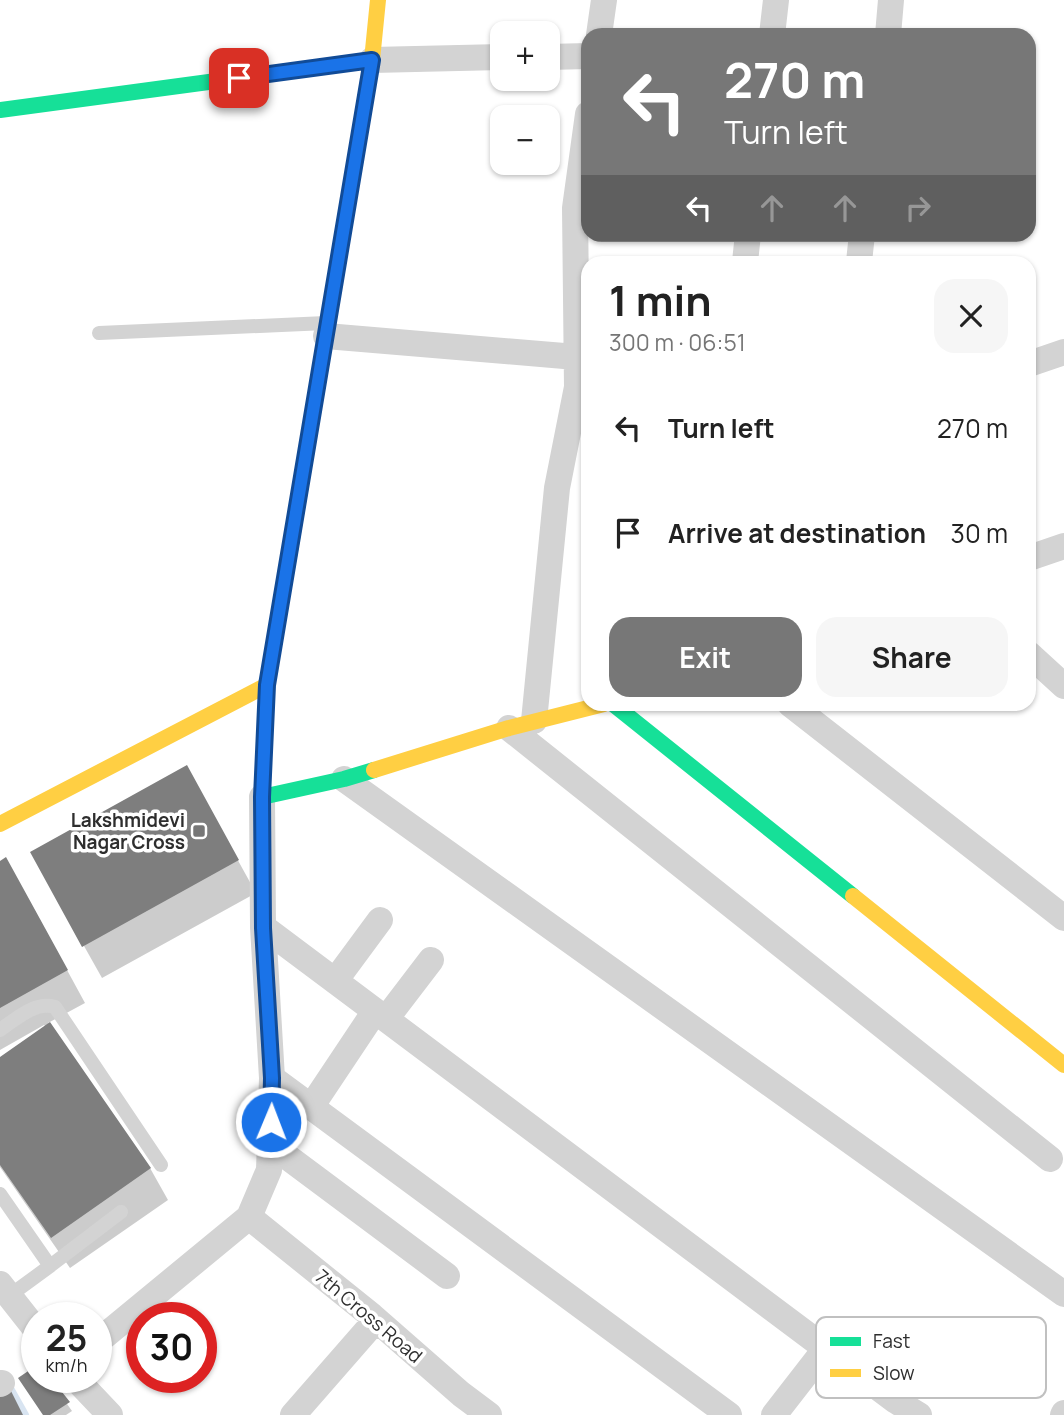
<!DOCTYPE html>
<html lang="en">
<head>
<meta charset="utf-8">
<style>
  :root { --surface:#fff; --page:#f6f6f6; --text:#222; --muted:#767676; --accent:#777 }
  body { margin:0; font-family:Manrope,sans-serif; background:var(--page); color:var(--text); height:100vh; display:flex; flex-direction:column; font-size:26px; white-space:nowrap }
  * { box-sizing:border-box; margin:0 }
  p { font-size:23px; color:var(--muted) }
  .icon { flex:none; width:38px; height:38px; fill:none; stroke:currentColor; stroke-width:2; stroke-linecap:round; stroke-linejoin:round }
  .map { position:relative; flex:1; overflow:hidden }
  .drawer { position:absolute; left:581px; top:256px; width:455px; height:455px; display:flex; flex-direction:column; background:var(--surface); border-radius:21px; box-shadow:0 2px 5px #0004 }
  .drawer>* { flex:none }
  .hud { position:absolute; left:581px; top:28px; width:455px; height:214px; border-radius:21px; box-shadow:0 2px 5px #0004; background:#777; color:#fff; overflow:hidden }
  .buttons { position:absolute; left:490px; top:21px; display:grid; gap:14px }
  .buttons a { display:grid; place-items:center; width:70px; height:70px; border-radius:14px; background:var(--surface); box-shadow:0 2px 5px #0004; font-size:35px }
  .speed { position:absolute; left:21px; top:1302px; display:flex; gap:14px; font-size:35px; font-weight:700; text-align:center }
  .speed>* { display:grid; place-content:center; width:91px; height:91px; border-radius:50%; background:var(--surface); box-shadow:0 2px 5px #0004; line-height:1 }
  .speed small { font-size:18px; font-weight:400 }
  .speed .limit { border:10px solid #d22; background:#fff; color:#111 }
  .pin { position:absolute; display:grid; place-items:center; width:60px; height:60px; color:#fff; margin:-30px; border-radius:14px; box-shadow:0 4px 10px #0006 }
  .me { position:absolute; width:77px; margin:-38px; rotate:1deg; stroke-linejoin:round; filter:drop-shadow(0 0 5px #0008) }
  .turn { display:flex; align-items:center; gap:24px; height:147px; padding:0 28px; font-size:32px }
  .turn .icon { width:91px; height:91px; stroke-width:2.5 }
  .turn b { display:block; font-size:49px; line-height:60px }
  .lanes { display:flex; align-items:center; height:66px; padding:0 28px; background:#0003; justify-content:center; gap:35px; direction:ltr }
  .lanes .off { opacity:.35 }
  .round { display:grid; place-items:center; flex:none; width:74px; height:74px; border-radius:21px; background:var(--page) }
  .head { display:flex; align-items:center; justify-content:space-between; height:119px; padding:0 28px }
  h1 { font-size:42px; font-weight:700; line-height:52px }
  .cta { display:flex; gap:14px; margin-top:auto; padding:14px 28px }
  .cta a { flex:1; height:80px; border-radius:21px; background:var(--accent); color:#fff; font-size:28px; font-weight:700; line-height:80px; text-align:center }
  .cta a+a { background:var(--page); color:var(--text) }
  ul { padding:0; list-style:none }
  li { display:flex; align-items:center; gap:21px; height:105px; padding:0 28px }
  li div { flex:1 }
  li b { display:block; font-size:26px }
  li em { font-style:normal }
  .map>svg:first-child { display:block }
  .shadow { fill:#0003 }
  .lines { fill:none; stroke-linecap:round; stroke-linejoin:round }
  .stream { stroke:#d8e4f1; stroke-width:8 }
  .building { fill:#7e7e7e }
  .lane { stroke:#d3d3d3; stroke-width:14 }
  .street { stroke:#d3d3d3; stroke-width:26 }
  .fast { stroke:#16e098; stroke-width:16 }
  .slow { stroke:#ffcf43; stroke-width:16 }
  .route-casing { stroke:#114b97; stroke-width:18 }
  .route { stroke:#1a73e8; stroke-width:12 }
  .poi-dot { fill:#777; stroke:#fff; stroke-width:2.5 }
  .labels { text-anchor:middle; dominant-baseline:central; stroke-width:7; stroke-linejoin:round; paint-order:stroke }
  .poi-label { font-size:19px; font-weight:bold; fill:#2e2e2e; stroke:#fff; text-anchor:end }
  .street-label { font-size:19px; fill:#2e2e2e; stroke:#fff }
  .key { fill:#fff; stroke:#c0c0c0; stroke-width:2 }
  .key-label { font-size:19px; fill:#2e2e2e }
</style>
</head>
<body>
<div class="map">
<svg width="1064" height="1415" viewBox="0 0 1064 1415">
  <rect width="100%" height="100%" fill="#fff"/>
  <path class="shadow" d="M204,799L256,893L102,978L84,946Z
    M0,863L24,891L85,1003L48,1023L150,1168L168,1200L70,1268L0,1167V1059L46,1027L44,1025L0,1050Z
    M37,1377H48L72,1411L66,1415H44Z"/>
  <g class="lines">
    <path class="stream" d="M7,1383L25,1415"/>
  </g>
  <path class="building" d="M187,765L239,860L82,947L30,852Z
    M6,857L68,970L0,1008V861Z
    M50,1022L151,1168L51,1238L0,1165V1057Z
    M37,1365V1377H50L70,1402L50,1415H43L18,1378Z
    M11,1391L23,1415H0V1396Z"/>
  <g class="lines">
    <path class="lane" d="M99,333L326,323
      M0,1030C16,1019 35,1001 55,1007L161,1165
      M0,1194L50,1266L121,1212
      M9,1296L50,1266"/>
    <path class="street" d="M599,35L604,0
      M772,35L776,0
      M888,35L891,0
      M548,57L588,56
      M372,60L502,57
      M745,262L748,234
      M859,262L862,234
      M326,336L576,357
      M1029,364L1064,352
      M1029,558L1064,546
      M1029,654L1064,686
      M790,704L1064,918
      M534,721L557,488L577,387L575,208L588,114
      M509,728L1050,1159
      M344,779L1064,1294
      M263,927L896,1401L919,1415
      M335,981L380,920
      M386,1019L431,960
      M272,1078L729,1415
      M311,1107L375,1011
      M270,1144L447,1276
      M249,1217L372,1316L461,1394L489,1415
      M0,1284L37,1331
      M96,1343L249,1217L269,1170L272,1078L263,927L262,797
      M74,1377L110,1415
      M0,1384L2,1383
      M293,1415L376,1320
      M774,1415L826,1348
      M1063,1415L1064,1413"/>
    <path class="fast" d="M0,110L372,60
      M293,533L267,685L262,797L344,779L374,770
      M613,704L853,896"/>
    <path class="slow" d="M293,533L372,60L378,0
      M374,770L509,728L604,704
      M0,824L267,685
      M853,896L1064,1065"/>
  </g>
  <g class="lines">
    <g class="route-casing">
      <path id="route" d="M239,78L372,60L267,685L262,797L263,928L272,1078L271,1122"/>
    </g>
    <use href="#route" class="route"/>
  </g>
  <rect class="poi-dot" x="192" y="824" width="14" height="14" rx="3.5"/>
  <g class="labels">
    <g class="poi-label">
      <text x="185" y="820">Lakshmidevi<tspan x="185" dy="22">Nagar Cross</tspan></text>
    </g>
    <g class="street-label">
      <text transform="translate(369 1316) rotate(40)">7th Cross Road</text>
    </g>
  </g>
  <rect x="816" y="1317" width="230" height="81" rx="10" class="key"/>
  <rect x="830" y="1337" width="31" height="9" fill="#16e098"/>
  <rect x="830" y="1369" width="31" height="8" fill="#ffcf43"/>
  <g class="key-label">
    <text x="873" y="1348">Fast</text>
    <text x="873" y="1380">Slow</text>
  </g>
</svg>
<div class="buttons">
<a>+</a>
<a>−</a>
</div>
<div class="speed"><div>25<small>km/h</small></div><div class="limit">30</div></div>
<div class="pin" style="left:239px;top:78px;background:#d93025"><svg class="icon" aria-label="arrive" viewBox="0 0 24 24"><path d="M6 21V4h12l-3 4 3 4H6"/></svg></div>
<svg class="me" style="left:271px;top:1122px" viewBox="-20 -20 40 40"><circle r="17" fill="#1a73e8" stroke="#fff" stroke-width="3"/><path d="M0-11L8 9 0 5-8 9z" fill="#fff"/></svg>
<div class="hud">
<div class="turn"><svg class="icon" aria-label="left" viewBox="0 0 24 24"><path d="M17 20v-9H6M10 6l-5 5 5 5"/></svg><div><b>270 m</b>Turn left</div></div>
<div class="lanes"><svg class="icon" aria-label="left" viewBox="0 0 24 24"><path d="M17 20v-9H6M10 6l-5 5 5 5"/></svg><svg class="icon off" aria-label="ahead" viewBox="0 0 24 24"><path d="M12 20V5M6 11l6-6 6 6"/></svg><svg class="icon off" aria-label="ahead" viewBox="0 0 24 24"><path d="M12 20V5M6 11l6-6 6 6"/></svg><svg class="icon off" aria-label="right" viewBox="0 0 24 24"><path d="M7 20v-9h11M14 6l5 5-5 5"/></svg></div>
</div>
<section class="drawer">
<div class="head"><div><h1>1 min</h1><p>300 m · 06:51</p></div><a class="round"><svg class="icon" aria-label="close" viewBox="0 0 24 24"><path d="M6 6l12 12M18 6L6 18"/></svg></a></div>
<ul>
<li><svg class="icon" aria-label="left" viewBox="0 0 24 24"><path d="M17 20v-9H6M10 6l-5 5 5 5"/></svg><div><b>Turn left</b></div><em>270 m</em></li>
<li><svg class="icon" aria-label="arrive" viewBox="0 0 24 24"><path d="M6 21V4h12l-3 4 3 4H6"/></svg><div><b>Arrive at destination</b></div><em>30 m</em></li>
</ul>
<div class="cta"><a>Exit</a><a>Share</a></div>
</section>
</div>
</body>
</html>
